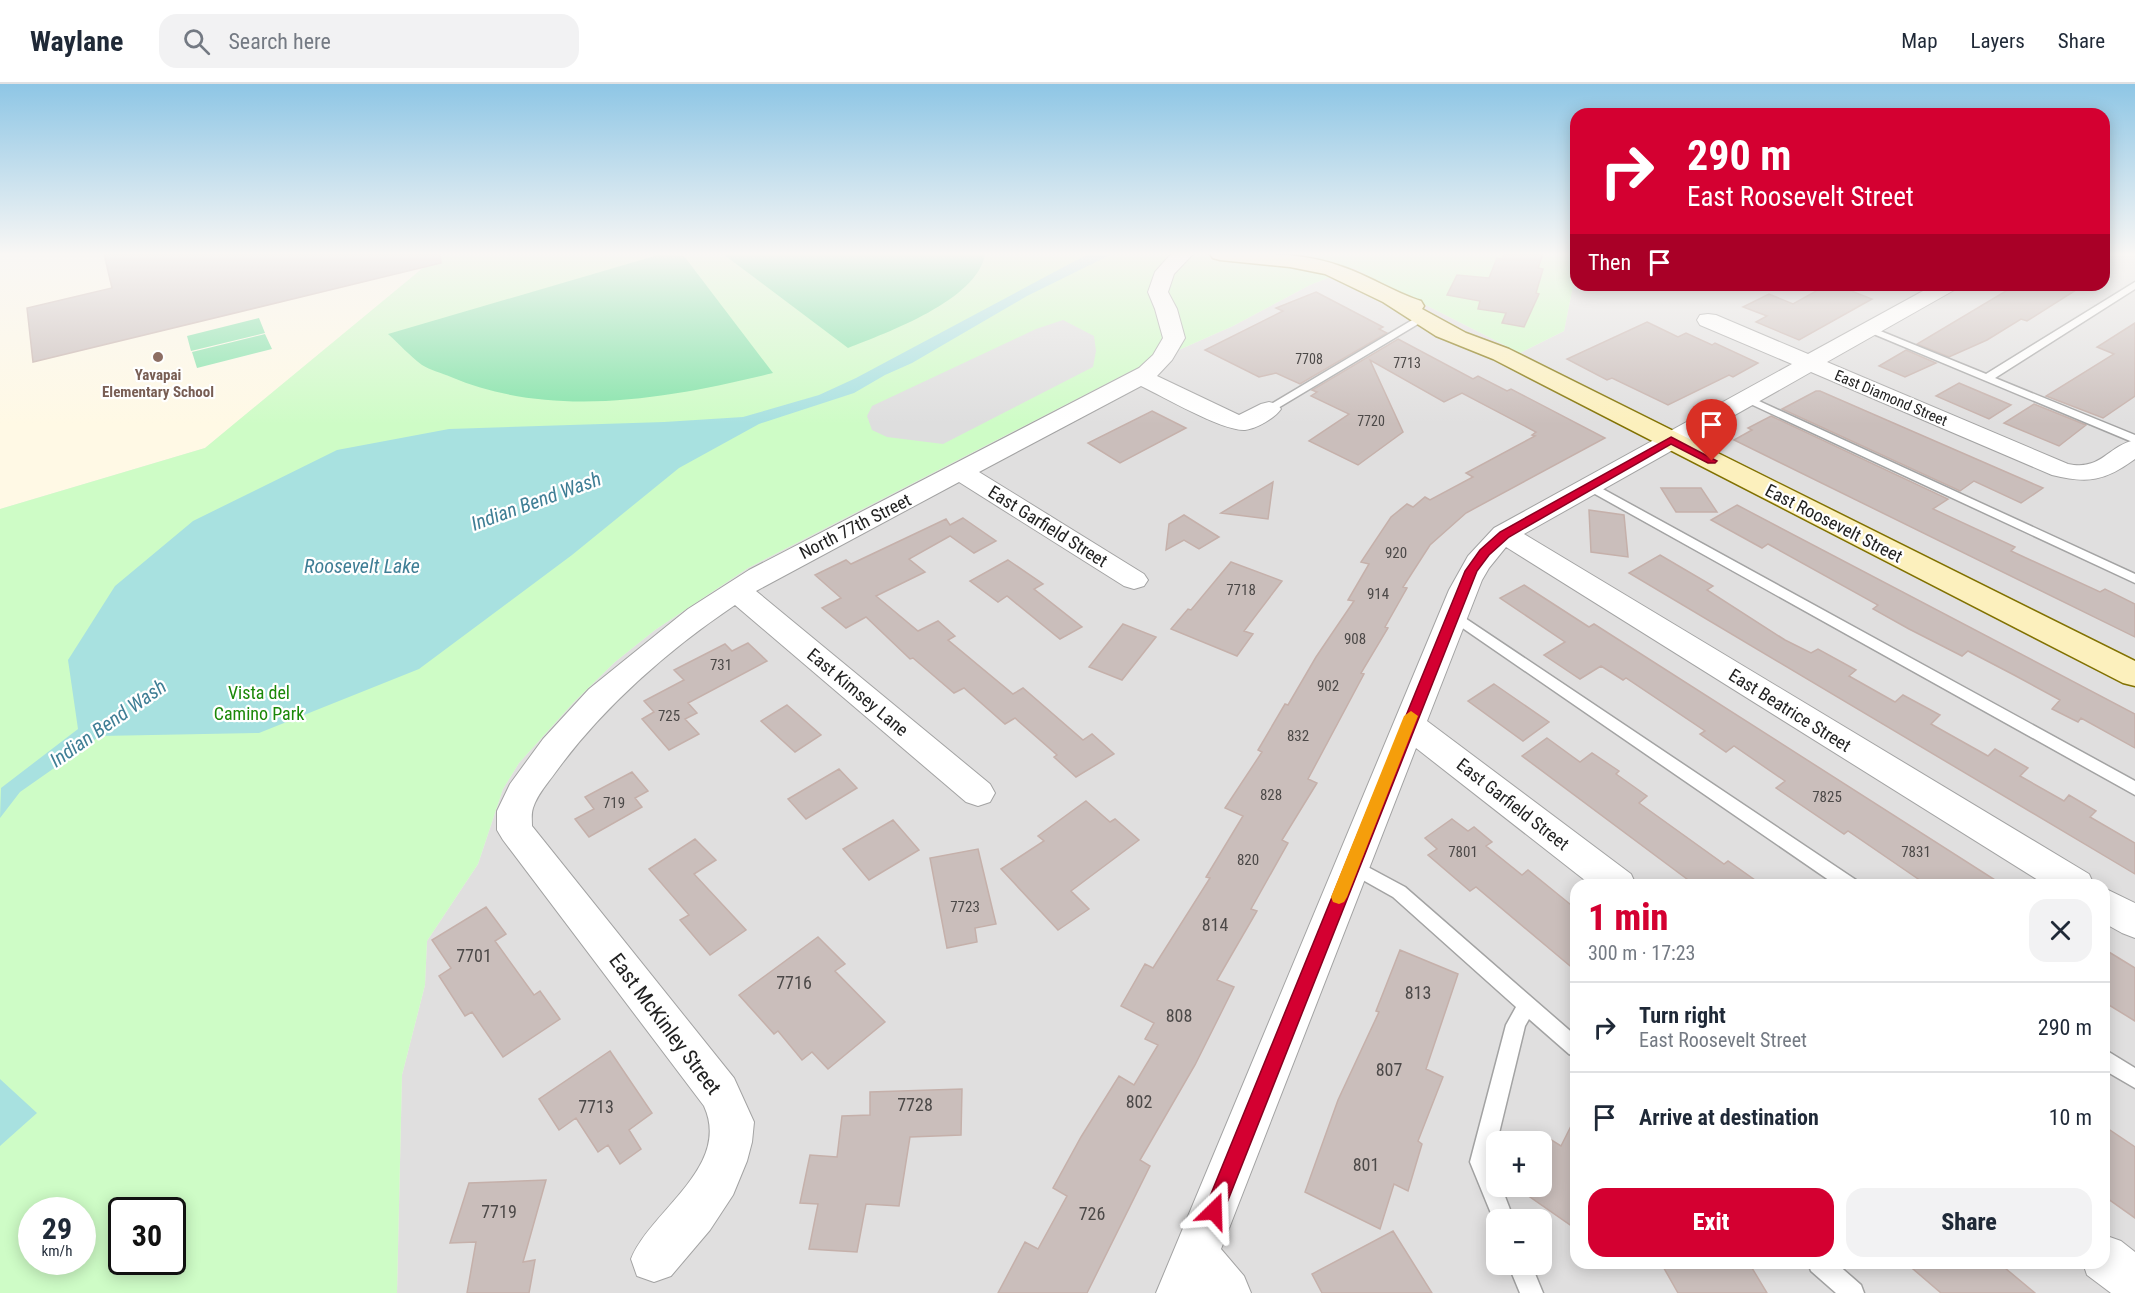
<!DOCTYPE html>
<html lang="en">
<head>
<meta charset="utf-8">
<style>
  :root { --surface:#fff; --page:#f2f2f3; --text:#1f2937; --muted:#747a83; --line:#e0e1e3; --accent:#d40031 }
  body { margin:0; font-family:"Roboto Condensed",sans-serif; background:var(--page); color:var(--text); height:100vh; display:flex; flex-direction:column; font-size:22px; white-space:nowrap }
  * { box-sizing:border-box; margin:0 }
  p { font-size:20px; color:var(--muted) }
  .icon { flex:none; width:33px; height:33px; fill:none; stroke:currentColor; stroke-width:2; stroke-linecap:round; stroke-linejoin:round }
  .map { position:relative; flex:1; overflow:hidden }
  .sheet { position:absolute; left:1570px; top:795px; width:540px; height:390px; display:flex; flex-direction:column; background:var(--surface); border-radius:18px; box-shadow:0 3px 15px #0003 }
  .sheet>* { flex:none }
  .guide { position:absolute; left:1570px; top:24px; width:540px; height:183px; border-radius:18px; box-shadow:0 3px 15px #0003; background:#d40031; color:#fff; overflow:hidden }
  .buttons { position:absolute; left:1486px; top:1047px; display:grid; gap:12px }
  .buttons a { display:grid; place-items:center; width:66px; height:66px; border-radius:12px; background:var(--surface); box-shadow:0 3px 15px #0003; font-size:30px }
  .speed { position:absolute; left:18px; top:1113px; display:flex; gap:12px; font-size:30px; font-weight:700; text-align:center }
  .speed>* { display:grid; place-content:center; width:78px; height:78px; border-radius:50%; background:var(--surface); box-shadow:0 3px 15px #0003; line-height:1 }
  .speed small { font-size:15px; font-weight:400 }
  .speed .limit { border:3px solid #111; border-radius:9px; background:#fff; color:#111 }
  .pin { position:absolute; display:grid; place-items:center; width:51px; height:51px; color:#fff; margin:-62px -26px; border-radius:50% 50% 50% 0; rotate:-45deg; box-shadow:0 0 6px #0007 }
  .pin .icon { rotate:45deg }
  .me { position:absolute; width:66px; margin:-33px; rotate:22deg; stroke-linejoin:round; filter:drop-shadow(0 0 4px #0008) }
  .turn { display:flex; align-items:center; gap:21px; height:126px; padding:0 18px; font-size:27px }
  .turn .icon { width:78px; height:78px; stroke-width:2.5 }
  .turn b { display:block; font-size:42px; line-height:51px }
  .then { display:flex; align-items:center; height:57px; padding:0 18px; background:#0003; gap:12px; font-size:22px }
  .round { display:grid; place-items:center; flex:none; width:63px; height:63px; border-radius:18px; background:var(--page) }
  .head { display:flex; align-items:center; justify-content:space-between; height:102px; padding:0 18px }
  h1 { font-size:36px; font-weight:800; line-height:45px; color:var(--accent) }
  .button { display:flex; gap:12px; margin-top:auto; padding:12px 18px }
  .button a { flex:1; height:69px; border-radius:18px; background:var(--accent); color:#fff; font-size:24px; font-weight:800; line-height:69px; text-align:center }
  .button a+a { background:var(--page); color:var(--text) }
  ul { padding:0; list-style:none }
  li { display:flex; align-items:center; gap:18px; height:90px; padding:0 18px; border-top:2px solid var(--line) }
  li div { flex:1 }
  li b { display:block; font-size:22px }
  li em { font-style:normal }
  header { display:flex; align-items:center; gap:36px; box-sizing:border-box; height:84px; padding:0 30px; background:var(--surface); border-bottom:2px solid var(--line) }
  header strong { font-size:28px }
  nav { display:flex; gap:33px; margin-inline-start:auto; font-size:21px }
  .search { width:420px; height:54px; background:var(--page); display:flex; align-items:center; gap:15px; box-sizing:border-box; padding:0 21px; border-radius:18px; color:var(--muted); font-size:22px }
  .map>svg:first-child { display:block }
  .residential { fill:#e0dfdf; fill-rule:evenodd }
  .education { fill:#fff9e5 }
  .park { fill:#cefcc6; fill-rule:evenodd }
  .pitch { fill:#85e3a9 }
  .parking { fill:#dedede }
  .water { fill:#a8e1e0 }
  .building { fill:#cabebb; stroke:#c5b0aa; stroke-width:1.5 }
  .lines { fill:none; stroke-linecap:round; stroke-linejoin:round }
  .lane-casing { stroke:#a3a3a3; stroke-width:3 }
  .street-casing { stroke:#a3a3a3; stroke-width:2 }
  .secondary-casing { stroke:#817101; stroke-width:3 }
  .lane { fill:#fff; fill-rule:evenodd }
  .street { fill:#fff; fill-rule:evenodd }
  .secondary { fill:#fcf0bd; fill-rule:evenodd }
  .route { fill:#d40031; stroke:#8a0020; stroke-width:1.5 }
  .slow { fill:#f59e0b }
  .education-dot { fill:#8d6e63; stroke:#fff; stroke-width:2 }
  .labels { text-anchor:middle; dominant-baseline:central; stroke-width:4.5; stroke-linejoin:round; paint-order:stroke }
  .far-number-label { font-size:14px; fill:#4c4948 }
  .far-education-label { font-size:15px; font-weight:bold; fill:#785e54; stroke:#fff }
  .far-street-label { font-size:15px; fill:#222; stroke:#fff }
  .number-label { font-size:15px; fill:#4c4948 }
  .street-label { font-size:18px; fill:#222; stroke:#fff }
  .park-label { font-size:18px; fill:#1b8808; stroke:#fff }
  .near-number-label { font-size:18px; fill:#4c4948 }
  .water-label { font-size:20px; font-style:italic; fill:#3f7e95; stroke:#fff }
  .near-street-label { font-size:21px; fill:#222; stroke:#fff }
</style>
</head>
<body>
<header>
<strong>Waylane</strong>
<div class="search"><svg class="icon" aria-label="search" viewBox="0 0 24 24"><circle cx="10" cy="10" r="6"/><path d="M15 15l6 6"/></svg>Search here</div>
<nav><a>Map</a><a>Layers</a><a>Share</a></nav>
</header>
<div class="map">
<svg width="2135" height="1209" viewBox="0 0 2135 1209">
  <rect width="100%" height="100%" fill="#f2ede9"/>
  <path class="residential" d="M2105,170H2135V1209H397L402,991L425,901L427,857L478,780L503,705L519,679L574,618L615,578L655,546L748,484L1129,288L1233,242L1310,201L1353,184L1520,269L1564,247L1576,187V201H2104ZM1576,801H2104V1179H1576ZM1497,1058H1542V1102H1497ZM1497,1136H1542V1180H1497Z"/>
  <path class="education" d="M0,170H416L425,183L205,364L0,425Z"/>
  <path class="park" d="M416,170H1576V187L1564,247L1520,269L1353,184L1310,201L1233,242L1129,288L748,484L655,546L615,578L574,618L519,679L503,705L478,780L427,857L425,901L402,991L397,1209H0V425L205,364L424,183ZM32,1126H82V1178H32ZM122,1126H172V1178H122Z"/>
  <path class="pitch" d="M723,170H985C978,216 886,249 848,264Z
    M658,171L684,172L773,289C670,314 553,336 451,293C442,289 430,286 422,281C410,272 399,260 388,250Z
    M259,234L265,249L191,267L187,252Z
    M265,250L272,265L197,284L192,268Z"/>
  <path class="parking" d="M1063,236L1094,252L1096,267L1093,283L943,360L887,353L872,346L867,332L872,322L1036,245Z"/>
  <path class="water" d="M1088,170H1112L1027,212L912,279L885,291L854,309L759,340L679,384L572,471L419,585L259,649L100,652L20,708L0,734L1,704L78,645L68,576L115,502L193,437L337,366L449,345L664,338L743,333L819,311L856,294Z
    M0,995L37,1029L0,1062Z"/>
  <path class="building" d="M104,170H440L441,179L33,278L27,224L112,204Z
    M1504,170H1543L1538,184L1543,185L1536,209L1539,210L1524,243L1502,239L1506,229L1478,225L1480,217L1447,211L1457,191L1489,194L1497,174L1502,175Z
    M1827,201H1836L1872,215L1799,256L1756,238L1767,232L1743,223L1769,210L1793,220Z
    M2016,201H2084L2027,237L2021,235L1987,256L1949,273L1917,260Z
    M1316,208L1383,243L1379,245L1387,249L1300,300L1276,289L1259,293L1205,266L1283,227L1276,224Z
    M1647,238L1678,253L1686,249L1712,261L1715,259L1758,279L1733,293L1729,291L1668,321L1612,294L1607,296L1567,275Z
    M2135,239V312L2103,334L2046,312L2114,270L2097,263Z
    M1398,255L1473,295L1478,292L1507,307L1511,305L1605,354L1466,429L1430,461L1403,503L1407,504L1385,543L1388,544L1361,589L1364,590L1308,695L1317,699L1282,756L1288,759L1251,825L1257,827L1217,896L1234,903L1195,981L1140,1076L1150,1082L1087,1209H998L1025,1158L1038,1165L1067,1112L1053,1104L1081,1053L1119,992L1134,1001L1158,961L1145,955L1154,939L1121,922L1145,880L1153,884L1210,794L1206,793L1243,732L1225,724L1262,668L1258,666L1285,620L1288,621L1316,573L1354,517L1348,516L1369,480L1361,478L1391,433L1407,420L1413,423L1425,413L1430,416L1473,393L1466,389L1535,352L1532,351L1536,348L1462,309L1444,318L1370,276L1403,348L1358,381L1309,357L1349,330L1311,312L1317,308L1312,306Z
    M1906,266L1936,279L1905,293L1879,282Z
    M1959,299L2011,321L1989,335L1936,312Z
    M1816,307H1820L2043,404L2021,419L1974,397L1960,407L1782,325Z
    M2034,320L2086,341L2059,362L2004,339Z
    M1152,327L1186,344L1120,379L1088,359Z
    M1771,332L1948,415L1933,425L2015,463L2011,467L2100,508L2105,505L2135,520V553L1734,356L1752,346L1748,344Z
    M1273,398L1268,435L1221,429Z
    M1661,404H1701L1717,428H1676Z
    M1737,421L2135,630V664L2081,634L2078,638L2052,625L2060,616L2014,591L1968,567L1962,572L1909,545L1873,525L1878,521L1768,460L1762,464L1711,436Z
    M1589,426L1624,431L1628,473L1591,468Z
    M1184,431L1219,453L1199,465L1184,456L1166,466L1169,440Z
    M963,434L996,457L974,469L950,452L909,475L925,488L876,512L918,547L938,537L955,552L948,556L1013,610L1023,604L1083,656L1092,650L1114,670L1076,693L1054,673L1057,671L1015,634L1005,640L964,604L954,609L913,574L910,575L866,533L846,544L822,524L841,514L815,491L846,476L851,480L946,435L950,441Z
    M1660,471L1713,502L1707,506L1785,556L1811,569L1818,565L1856,586L1849,592L1895,618L1903,611L1940,631L1931,640L1988,672L1995,665L2028,684L2020,692L2064,717L2069,711L2096,727L2090,733L2135,759V790L1629,489Z
    M1008,476L1043,500L1034,505L1082,543L1060,555L1007,512L998,518L970,497Z
    M1231,478L1282,497L1244,547L1253,550L1237,572L1171,545L1188,525L1191,526Z
    M1524,501L1589,543L1594,540L2003,801H1927L1848,747L1844,750L1776,704L1785,697L1734,662L1726,668L1700,650L1705,647L1626,594L1623,596L1601,582L1580,595L1544,571L1565,558L1500,514Z
    M1123,540L1156,553L1122,596L1089,583Z
    M748,559L767,577L688,619L697,629L685,635L699,650L669,666L642,635L654,628L644,617L684,596L674,586L725,560L732,567Z
    M1494,600L1549,638L1523,657L1468,617Z
    M787,621L821,651L795,668L761,637Z
    M1547,654L1580,678L1592,669L1619,687L1616,690L1647,712L1639,719L1724,780L1728,777L1762,801H1695L1522,672Z
    M839,685L857,704L806,735L788,715Z
    M632,688L648,707L635,714L642,723L589,753L575,735L594,725L585,713Z
    M1086,717L1110,738L1115,735L1139,756L1071,807L1089,825L1058,846L1001,785L1044,757L1038,752Z
    M1452,735L1468,747L1474,743L1492,758L1486,762L1522,791L1528,786L1576,825V887L1476,803L1470,807L1428,771L1437,765L1425,754Z
    M893,736L919,766L869,796L843,765Z
    M695,755L716,776L694,790L746,846L710,871L680,836L689,831L649,785Z
    M978,765L996,840L975,844L977,858L947,864L930,774Z
    M486,823L506,850L495,857L534,911L540,907L560,935L503,973L472,928L465,932L439,892L451,884L432,856Z
    M818,853L845,880L835,887L885,938L828,985L812,968L802,976L778,947L774,950L739,911Z
    M2104,865L2135,884V937L2104,918Z
    M1400,866L1458,890L1426,985L1443,993L1418,1057L1422,1060L1408,1107L1394,1100L1380,1145L1305,1108L1338,1016L1379,928L1376,927Z
    M610,967L652,1029L629,1046L641,1065L620,1080L608,1061L598,1068L576,1034L559,1046L539,1015Z
    M962,1005L961,1051L910,1053L899,1122L866,1120L857,1168L809,1165L818,1120L800,1119L810,1071L837,1073L842,1032L870,1031V1008Z
    M1576,1032V1145L1514,1102H1542V1050L1561,1062Z
    M2104,1042L2135,1063V1134L2104,1112Z
    M546,1096L523,1178L535,1176L529,1209H467L476,1158L450,1159L469,1099Z
    M1393,1147L1432,1209H1322L1312,1190Z
    M1661,1179H1749L1767,1209H1678Z
    M1906,1179H1999L2035,1209H1941Z"/>
  <g class="lines">
    <g class="lane-casing">
      <path id="lane" d="M2135,198V205L1995,294L2135,351V359L1864,246L1873,244L1986,290Z
        M1419,232L1424,235L1423,237L1273,327H1265L1263,325Z
        M1746,311L2135,490V499L1742,316L1740,314Z
        M1590,398L2135,697V711L1586,405L1584,402Z
        M1453,526L1856,796L1859,801H1836L1448,534L1446,531L1448,528Z
        M1351,774L1405,803L1576,952V973L1569,970L1529,935L1525,942L1492,1078L1497,1092V1102H1501L1514,1136H1497V1144L1470,1078L1506,941L1516,923L1393,813L1345,786L1342,781L1345,776Z
        M2104,965L2135,984V1004L2104,986Z
        M1808,1179H1836L1861,1201L1864,1209H1836L1811,1187Z
        M1508,1180H1531L1543,1209H1520Z"/>
    </g>
    <g class="street-casing">
      <path id="street" d="M1171,170H1193L1174,190L1168,208L1177,225L1185,254L1172,276L1157,292L1239,331L1261,320L1269,318L1277,320L1281,325C1275,334 1256,345 1245,346C1222,347 1164,313 1141,302L979,388L1144,490L1148,496L1144,502L1134,505L1124,502L959,398L756,507L990,700L995,709L990,718L978,722L966,718L735,521C668,566 602,624 555,689C547,700 537,711 533,724C531,730 532,736 532,742L734,994L754,1038L752,1058L747,1077L733,1111L710,1146L671,1192L654,1198L637,1192L631,1175C650,1127 732,1083 704,1022L503,756L497,746V727L510,700L543,655L589,605L688,525L749,486L1139,284L1153,271L1163,254L1155,225L1148,208L1155,188Z
        M1934,201H1959L1956,205L1827,278L2068,380C2102,387 2107,362 2135,356V375C2105,397 2088,400 2052,391L1811,288L1524,450L2089,790L2094,801H2046L1506,463L1489,484L1482,496L1427,637L1631,790L1636,801H1591L1416,664L1221,1165L1244,1192L1251,1209H1156L1449,506L1468,472L1494,444L1792,280L1700,241L1697,236L1700,231L1708,230L1716,231L1808,270Z
        M2104,804L2135,819V854L2122,849L2104,839Z
        M2104,1151L2121,1157L2135,1168V1209H2111L2087,1191L2083,1179H2104Z"/>
    </g>
    <g class="secondary-casing">
      <path id="secondary" d="M1210,170C1254,170 1298,167 1340,182C1368,191 1393,208 1421,217L1424,222L1422,225L1466,249L1509,265L2135,577V602L2123,599L1493,275L1436,252L1383,218L1325,190L1290,183L1220,176L1213,174Z"/>
    </g>
    <use href="#lane" class="lane"/>
    <use href="#street" class="street"/>
    <use href="#secondary" class="secondary"/>
  </g>
  <linearGradient id="sky" x2="0" y2="1"><stop stop-color="#8ec6e5"/><stop offset="0.5" stop-color="#f9f7f5"/><stop offset="1" stop-color="#f9f7f5" stop-opacity="0"/></linearGradient>
  <rect width="2135" height="340" fill="url(#sky)"/>
  <path class="route" d="M1671,353L1717,377L1715,379H1708L1671,360L1509,453L1489,471L1477,487L1221,1134L1214,1137L1207,1134L1204,1127L1465,487L1480,466L1500,448Z"/>
  <path class="slow" d="M1411,627L1418,632L1347,813L1344,818L1339,820L1333,818L1331,813L1404,632Z"/>
  <circle class="education-dot" cx="158" cy="273" r="6"/>
  <g class="labels">
    <g class="far-number-label">
      <text x="1309" y="275">7708</text>
      <text x="1407" y="279">7713</text>
      <text x="1371" y="337">7720</text>
    </g>
    <g class="far-education-label">
      <text x="158" y="291">Yavapai<tspan x="158" dy="17">Elementary School</tspan></text>
    </g>
    <g class="far-street-label">
      <text transform="translate(1891 314) rotate(23)">East Diamond Street</text>
    </g>
    <g class="number-label">
      <text x="1396" y="469">920</text>
      <text x="1241" y="506">7718</text>
      <text x="1378" y="510">914</text>
      <text x="1355" y="555">908</text>
      <text x="721" y="581">731</text>
      <text x="1328" y="602">902</text>
      <text x="669" y="632">725</text>
      <text x="1298" y="652">832</text>
      <text x="1271" y="711">828</text>
      <text x="1827" y="713">7825</text>
      <text x="614" y="719">719</text>
      <text x="1463" y="768">7801</text>
      <text x="1916" y="768">7831</text>
      <text x="1248" y="776">820</text>
      <text x="965" y="823">7723</text>
    </g>
    <g class="street-label">
      <text transform="translate(1834 439) rotate(27)">East Roosevelt Street</text>
      <text transform="translate(855 442) rotate(-27)">North 77th Street</text>
      <text transform="translate(1048 442) rotate(32)">East Garfield Street</text>
      <text transform="translate(858 608) rotate(40)">East Kimsey Lane</text>
      <text transform="translate(1790 626) rotate(32)">East Beatrice Street</text>
      <text transform="translate(1513 720) rotate(38)">East Garfield Street</text>
    </g>
    <g class="park-label">
      <text x="259" y="608">Vista del<tspan x="259" dy="21">Camino Park</tspan></text>
    </g>
    <g class="near-number-label">
      <text x="1215" y="840">814</text>
      <text x="474" y="871">7701</text>
      <text x="794" y="898">7716</text>
      <text x="1418" y="908">813</text>
      <text x="1179" y="931">808</text>
      <text x="1389" y="985">807</text>
      <text x="1139" y="1017">802</text>
      <text x="915" y="1020">7728</text>
      <text x="596" y="1022">7713</text>
      <text x="1366" y="1080">801</text>
      <text x="499" y="1127">7719</text>
      <text x="1092" y="1129">726</text>
    </g>
    <g class="water-label">
      <text transform="translate(536 417) rotate(-20)">Indian Bend Wash</text>
      <text x="362" y="482">Roosevelt Lake</text>
      <text transform="translate(108 639) rotate(-35)">Indian Bend Wash</text>
    </g>
    <g class="near-street-label">
      <text transform="translate(665 940) rotate(53)">East McKinley Street</text>
    </g>
  </g>
</svg>
<div class="buttons">
<a>+</a>
<a>−</a>
</div>
<div class="speed"><div>29<small>km/h</small></div><div class="limit">30</div></div>
<div class="pin" style="left:1712px;top:377px;background:#d93025"><svg class="icon" aria-label="arrive" viewBox="0 0 24 24"><path d="M6 21V4h12l-3 4 3 4H6"/></svg></div>
<svg class="me" style="left:1214px;top:1127px" viewBox="-20 -20 40 40"><path d="M0-17L14 15 0 8-14 15z" fill="#d40031" stroke="#fff" stroke-width="4"/></svg>
<div class="guide">
<div class="turn"><svg class="icon" aria-label="right" viewBox="0 0 24 24"><path d="M7 20v-9h11M14 6l5 5-5 5"/></svg><div><b>290 m</b>East Roosevelt Street</div></div>
<div class="then">Then<svg class="icon" aria-label="arrive" viewBox="0 0 24 24"><path d="M6 21V4h12l-3 4 3 4H6"/></svg></div>
</div>
<section class="sheet">
<div class="head"><div><h1>1 min</h1><p>300 m · 17:23</p></div><a class="round"><svg class="icon" aria-label="close" viewBox="0 0 24 24"><path d="M6 6l12 12M18 6L6 18"/></svg></a></div>
<ul>
<li><svg class="icon" aria-label="right" viewBox="0 0 24 24"><path d="M7 20v-9h11M14 6l5 5-5 5"/></svg><div><b>Turn right</b><p>East Roosevelt Street</p></div><em>290 m</em></li>
<li><svg class="icon" aria-label="arrive" viewBox="0 0 24 24"><path d="M6 21V4h12l-3 4 3 4H6"/></svg><div><b>Arrive at destination</b></div><em>10 m</em></li>
</ul>
<div class="button"><a>Exit</a><a>Share</a></div>
</section>
</div>
</body>
</html>
